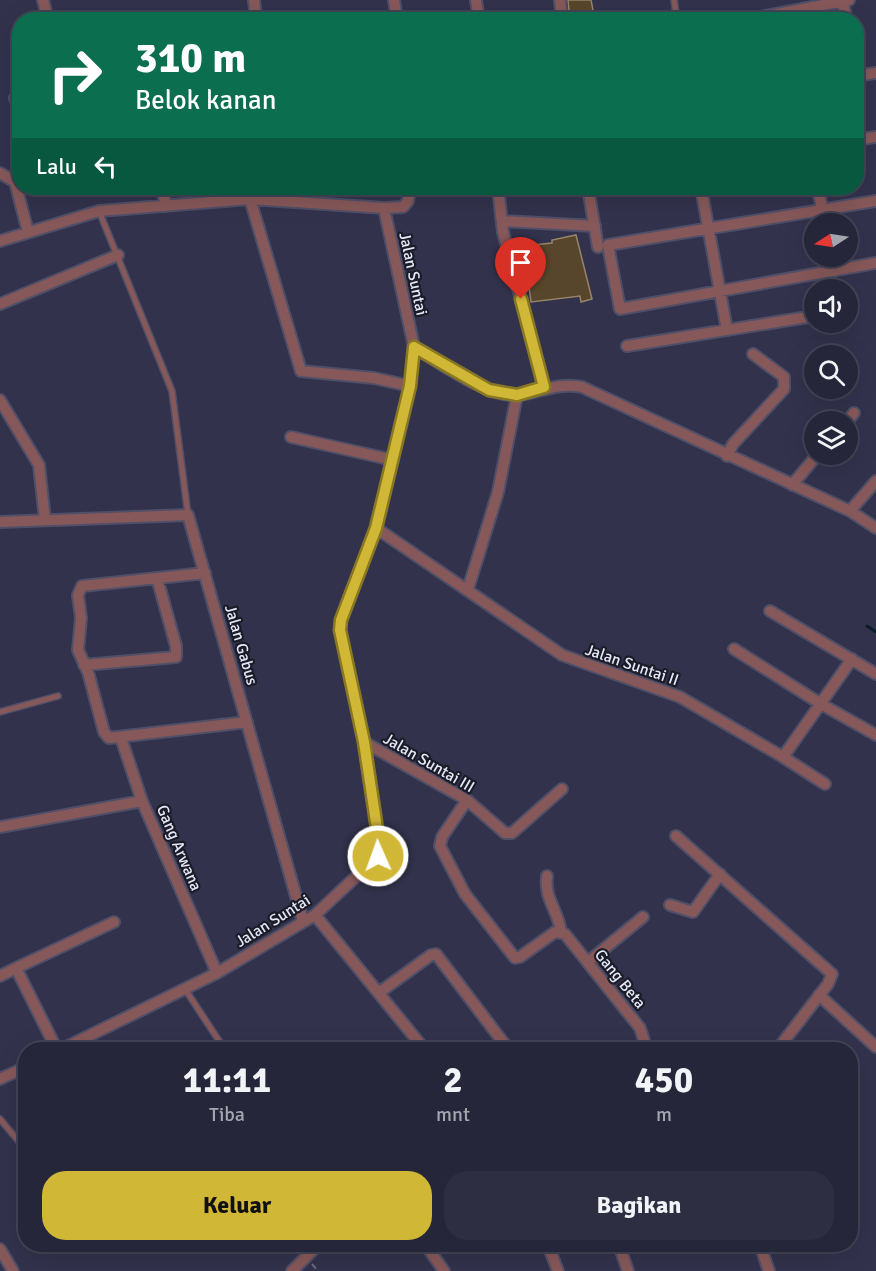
<!DOCTYPE html>
<html lang="id">
<head>
<meta charset="utf-8">
<style>
  :root { --surface:#26263a; --page:#2e2e42; --text:#f1f3f6; --muted:#a4a5af; --line:#424354; --accent:#d1b736 }
  body { margin:0; font-family:Signika,sans-serif; background:var(--page); color:var(--text); height:100vh; display:flex; flex-direction:column; font-size:22px; white-space:nowrap }
  * { box-sizing:border-box; margin:0 }
  p { font-size:20px; color:var(--muted) }
  .icon { flex:none; width:33px; height:33px; fill:none; stroke:currentColor; stroke-width:2; stroke-linecap:round; stroke-linejoin:round }
  .map { position:relative; flex:1; overflow:hidden }
  .details { position:absolute; left:18px; top:1042px; width:840px; height:210px; display:flex; flex-direction:column; background:var(--surface); border-radius:24px; box-shadow:0 6px 24px #0002,0 0 0 2px var(--line) }
  .details>* { flex:none }
  .hud { position:absolute; left:12px; top:12px; width:852px; height:183px; border-radius:24px; box-shadow:0 6px 24px #0002,0 0 0 2px var(--line); background:#0b6e4f; color:#fff; overflow:hidden }
  .needle { width:39px; rotate:258deg }
  .controls { position:absolute; left:804px; top:213px; display:grid; gap:12px }
  .controls a { display:grid; place-items:center; width:54px; height:54px; border-radius:50%; background:var(--surface); box-shadow:0 6px 24px #0002,0 0 0 2px var(--line); font-size:30px }
  .pin { position:absolute; display:grid; place-items:center; width:51px; height:51px; color:#fff; margin:-62px -26px; border-radius:50% 50% 50% 0; rotate:-45deg; box-shadow:0 0 6px #0007 }
  .pin .icon { rotate:45deg }
  .me { position:absolute; width:66px; margin:-33px; rotate:358deg; stroke-linejoin:round; filter:drop-shadow(0 0 4px #0008) }
  .turn { display:flex; align-items:center; gap:21px; height:126px; padding:0 24px; font-size:27px }
  .turn .icon { width:78px; height:78px; stroke-width:2.5 }
  .turn b { display:block; font-size:42px; line-height:51px }
  .then { display:flex; align-items:center; height:57px; padding:0 24px; background:#0003; gap:12px; font-size:22px }
  .eta { display:flex; justify-content:space-evenly; align-items:center; height:102px; text-align:center }
  .eta b { font-size:36px; font-weight:700; line-height:42px }
  .action { display:flex; gap:12px; margin-top:auto; padding:12px 24px }
  .action a { flex:1; height:69px; border-radius:24px; background:var(--accent); color:#111; font-size:24px; font-weight:700; line-height:69px; text-align:center }
  .action a+a { background:var(--page); color:var(--text) }
  .map>svg:first-child { display:block }
  .lines { fill:none; stroke-linecap:round; stroke-linejoin:round }
  .stream { stroke:#071f25; stroke-width:3 }
  .building { fill:#58462c; stroke:#978468; stroke-width:1.5 }
  .service-casing { stroke:#4f4f68; stroke-width:8 }
  .minor-casing { stroke:#4f4f68; stroke-width:14 }
  .path { stroke:#6a6b82; stroke-width:2; stroke-dasharray:6 3; stroke-linecap:butt }
  .service { stroke:#875859; stroke-width:5 }
  .minor { stroke:#875859; stroke-width:10 }
  .route-casing { stroke:#887723; stroke-width:15 }
  .route { stroke:#d1b736; stroke-width:10 }
  .labels { text-anchor:middle; dominant-baseline:central; stroke-width:4.5; stroke-linejoin:round; paint-order:stroke }
  .street-label { font-size:16px; fill:#e5e7f8; stroke:#1b1c28 }
</style>
</head>
<body>
<div class="map">
<svg width="876" height="1271" viewBox="0 0 876 1271">
  <rect width="100%" height="100%" fill="#32324d"/>
  <g class="lines">
    <path class="stream" d="M867,626L876,632"/>
  </g>
  <path class="building" d="M568,0H591L595,20H570Z
    M576,235L592,299L581,302L580,296L531,302L524,246L552,243V240Z"/>
  <g class="lines">
    <g class="service-casing">
      <path id="service" d="M674,0L677,20
        M99,211L172,391L188,515
        M0,712L58,696
        M185,989L225,1050
        M0,1119L26,1150"/>
    </g>
    <g class="minor-casing">
      <path id="minor" d="M43,0L48,20
        M254,0L256,20
        M394,0L397,20
        M476,0L479,20
        M560,0L562,20
        M843,1L846,20
        M745,20L849,0
        M856,76L876,73
        M15,98L20,109
        M856,140L876,137
        M0,173L15,182
        M20,178L15,182L28,232
        M162,188L166,206
        M498,188L503,232L544,387
        M588,188L598,247
        M701,188L727,330
        M818,188L825,224
        M250,199L301,371L374,378L410,386
        M876,201L608,245L620,309L876,263
        M502,221L595,226
        M0,241L99,211L250,199L384,208L403,207L408,201L410,188
        M832,256L834,271
        M0,304L118,255
        M627,346L814,316
        M414,347C439,362 489,399 519,395C541,392 559,382 582,387L850,511L876,528
        M0,400L39,465L45,520
        M847,422L854,413
        M291,437L393,460
        M727,456L733,444L784,389V377L753,354
        M792,485L818,454
        M850,511L876,481
        M0,522L188,515L303,921
        M376,528L562,655L680,697L783,757L852,659
        M205,573L82,586L78,595L81,618L78,650L88,672L104,732L109,738L247,722
        M468,589L498,492L517,395
        M770,611L876,674
        M734,649L821,704L876,735
        M84,665L176,657V646L157,578
        M121,738L142,801
        M364,742L467,800L505,833H512L562,789
        M783,757L825,784
        M467,800L442,837L440,846L465,894L515,958L520,957L555,932L561,933
        M0,827L142,801L217,973
        M676,836L832,974L828,984L777,1050
        M547,876C544,901 559,910 561,933
        M670,905L693,912L720,874
        M315,915L425,1050
        M561,933L565,934L640,1028L647,1050
        M588,962L643,917
        M0,976L16,968
        M380,992L431,955L436,954L509,1050
        M819,995L876,1047
        M57,1050L16,968L114,922
        M60,1050L217,973L315,915L378,856L379,842L364,742L340,630L341,620L376,528L410,386L414,347L384,208
        M0,1079L26,1067
        M426,1245L444,1271
        M548,1245L558,1271
        M619,1245L628,1271
        M760,1245L769,1271
        M0,1249L13,1271
        M292,1271L318,1245"/>
    </g>
    <path class="path" d="M312,1264L318,1271"/>
    <use href="#service" class="service"/>
    <use href="#minor" class="minor"/>
  </g>
  <g class="lines">
    <g class="route-casing">
      <path id="route" d="M378,856L379,842L364,742L340,630L341,620L376,528L410,386L414,347L489,390L517,395L544,387L521,299"/>
    </g>
    <use href="#route" class="route"/>
  </g>
  <g class="labels">
    <g class="street-label">
      <text transform="translate(413 274) rotate(78)">Jalan Suntai</text>
      <text transform="translate(241 645) rotate(74)">Jalan Gabus</text>
      <text transform="translate(632 665) rotate(19)">Jalan Suntai II</text>
      <text transform="translate(429 763) rotate(30)">Jalan Suntai III</text>
      <text transform="translate(179 848) rotate(67)">Gang Arwana</text>
      <text transform="translate(273 921) rotate(-32)">Jalan Suntai</text>
      <text transform="translate(620 979) rotate(51)">Gang Beta</text>
    </g>
  </g>
</svg>
<div class="controls">
<a><svg class="needle" viewBox="-14 -14 28 28"><path d="M0-13l5 13h-10z" fill="#e53935"/><path d="M0 13l5-13h-10z" fill="#a4a5af"/></svg></a>
<a><svg class="icon" aria-label="sound" viewBox="0 0 24 24"><path d="M4 9h4l5-4v14l-5-4H4zM17 9q2 3 0 6"/></svg></a>
<a><svg class="icon" aria-label="search" viewBox="0 0 24 24"><circle cx="10" cy="10" r="6"/><path d="M15 15l6 6"/></svg></a>
<a><svg class="icon" aria-label="layers" viewBox="0 0 24 24"><path d="M12 4l9 5-9 5-9-5zM3 14l9 5 9-5"/></svg></a>
</div>
<div class="pin" style="left:521px;top:299px;background:#d93025"><svg class="icon" aria-label="arrive" viewBox="0 0 24 24"><path d="M6 21V4h12l-3 4 3 4H6"/></svg></div>
<svg class="me" style="left:378px;top:856px" viewBox="-20 -20 40 40"><circle r="17" fill="#d1b736" stroke="#fff" stroke-width="3"/><path d="M0-11L8 9 0 5-8 9z" fill="#fff"/></svg>
<div class="hud">
<div class="turn"><svg class="icon" aria-label="right" viewBox="0 0 24 24"><path d="M7 20v-9h11M14 6l5 5-5 5"/></svg><div><b>310 m</b>Belok kanan</div></div>
<div class="then">Lalu<svg class="icon" aria-label="left" viewBox="0 0 24 24"><path d="M17 20v-9H6M10 6l-5 5 5 5"/></svg></div>
</div>
<section class="details">
<div class="eta">
<div><b>11:11</b><p>Tiba</p></div>
<div><b>2</b><p>mnt</p></div>
<div><b>450</b><p>m</p></div>
</div>
<div class="action"><a>Keluar</a><a>Bagikan</a></div>
</section>
</div>
</body>
</html>
